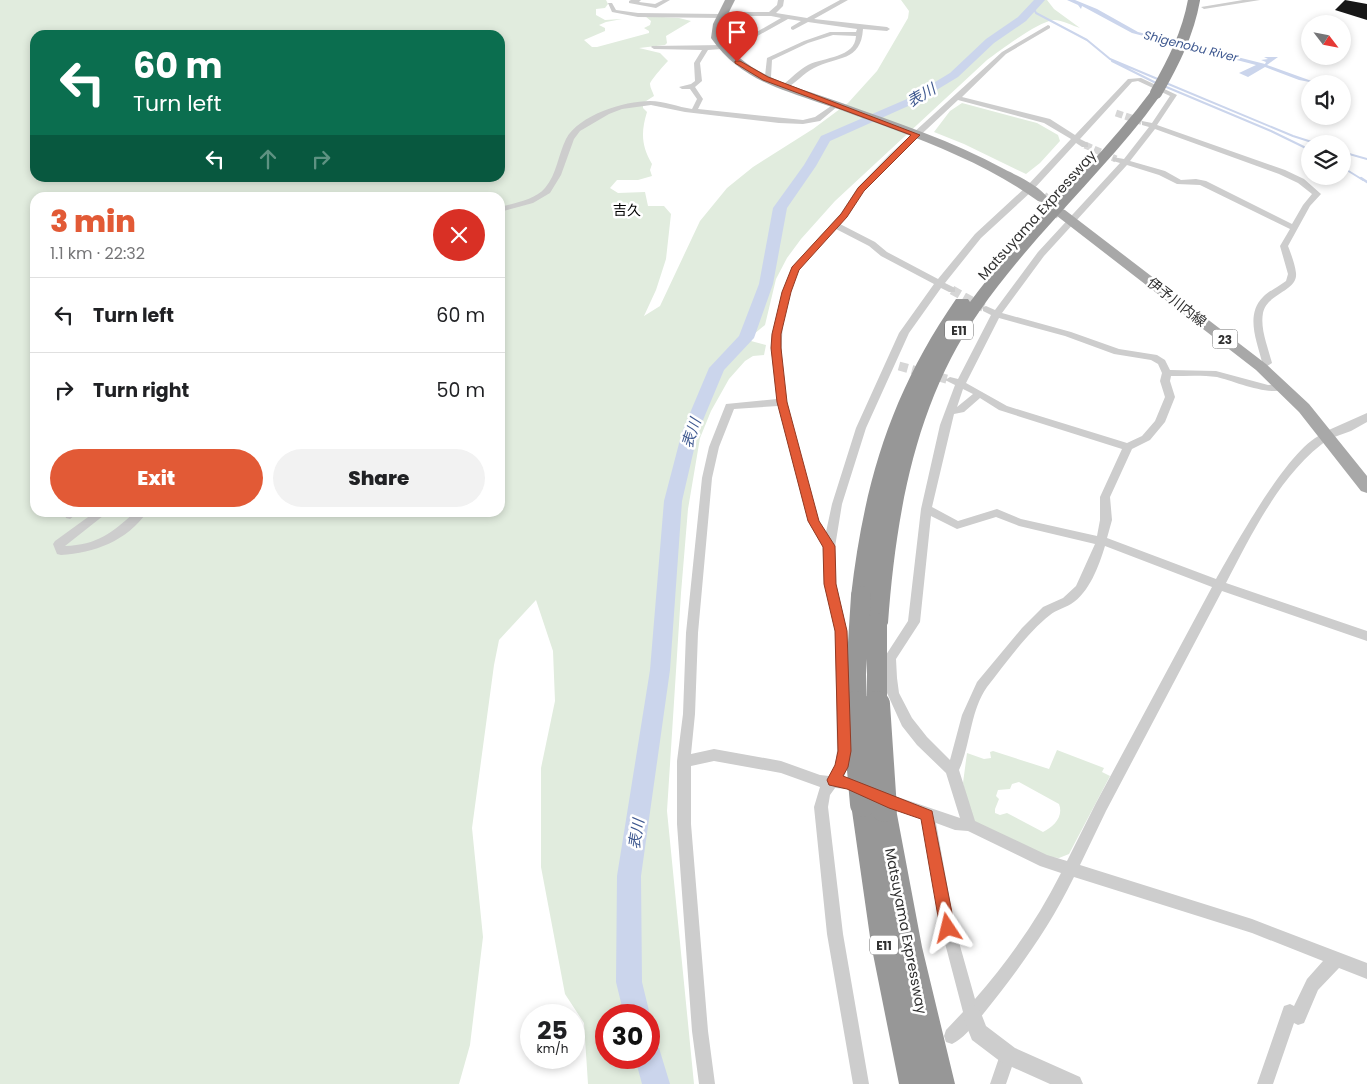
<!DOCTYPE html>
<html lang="en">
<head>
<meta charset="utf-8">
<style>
  :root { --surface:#fff; --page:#f2f2f2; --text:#202124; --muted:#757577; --line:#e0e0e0; --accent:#e25a36 }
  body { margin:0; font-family:Poppins,"Noto Sans JP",sans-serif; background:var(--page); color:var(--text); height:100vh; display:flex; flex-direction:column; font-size:19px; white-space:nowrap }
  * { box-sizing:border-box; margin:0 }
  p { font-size:16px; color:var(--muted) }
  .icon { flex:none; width:28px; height:28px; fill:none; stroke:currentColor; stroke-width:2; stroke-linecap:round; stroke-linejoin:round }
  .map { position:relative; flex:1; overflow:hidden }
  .side { position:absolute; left:30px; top:192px; width:475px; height:325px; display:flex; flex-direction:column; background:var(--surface); border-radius:15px; box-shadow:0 2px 8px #0003 }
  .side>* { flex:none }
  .hud { position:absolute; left:30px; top:30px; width:475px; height:152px; border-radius:15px; box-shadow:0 2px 8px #0003; background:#0b6e4f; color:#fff; overflow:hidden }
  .needle { width:32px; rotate:122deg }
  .controls { position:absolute; left:1301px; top:15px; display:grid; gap:10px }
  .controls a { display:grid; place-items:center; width:50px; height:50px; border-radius:50%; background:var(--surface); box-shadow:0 2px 8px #0003; font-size:25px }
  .speed { position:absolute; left:520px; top:1004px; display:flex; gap:10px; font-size:25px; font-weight:700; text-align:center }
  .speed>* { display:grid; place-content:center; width:65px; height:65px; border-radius:50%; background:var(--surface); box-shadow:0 2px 8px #0003; line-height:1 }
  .speed small { font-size:12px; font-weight:400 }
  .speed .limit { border:8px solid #d22; background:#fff; color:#111 }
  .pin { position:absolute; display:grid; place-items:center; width:42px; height:42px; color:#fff; margin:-51px -21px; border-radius:50% 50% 50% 0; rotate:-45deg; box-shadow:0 0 5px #0007 }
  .pin .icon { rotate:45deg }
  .me { position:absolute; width:55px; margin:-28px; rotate:350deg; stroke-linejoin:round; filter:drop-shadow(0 0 4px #0008) }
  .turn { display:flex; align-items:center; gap:18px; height:105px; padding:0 20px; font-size:22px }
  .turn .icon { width:65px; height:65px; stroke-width:2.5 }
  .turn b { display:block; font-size:35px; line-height:42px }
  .lanes { display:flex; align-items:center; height:48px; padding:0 20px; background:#0003; justify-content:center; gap:25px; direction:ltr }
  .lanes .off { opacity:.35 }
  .round { display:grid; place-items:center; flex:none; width:52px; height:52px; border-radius:26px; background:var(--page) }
  .summary { display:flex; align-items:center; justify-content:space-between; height:85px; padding:0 20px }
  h1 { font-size:30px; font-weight:800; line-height:38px; color:var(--accent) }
  .action { display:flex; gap:10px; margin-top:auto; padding:10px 20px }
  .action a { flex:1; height:58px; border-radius:30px; background:var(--accent); color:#fff; font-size:20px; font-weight:800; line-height:58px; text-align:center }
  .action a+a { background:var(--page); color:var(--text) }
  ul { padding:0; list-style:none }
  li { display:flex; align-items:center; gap:15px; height:75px; padding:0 20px; border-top:1px solid var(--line) }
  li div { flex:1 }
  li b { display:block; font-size:19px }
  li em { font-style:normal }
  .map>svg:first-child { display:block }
  .green { fill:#e1ecde; fill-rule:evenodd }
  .water { fill:#cbd5ec }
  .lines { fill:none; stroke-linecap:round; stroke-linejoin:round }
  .stream-far1 { stroke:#cbd5ec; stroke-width:2 }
  .stream { stroke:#cbd5ec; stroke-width:2.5 }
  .river { fill:#cbd5ec; fill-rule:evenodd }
  .building { fill:#171717 }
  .minor-tunnel-far1 { stroke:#d6d6d6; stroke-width:7; stroke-dasharray:7 3; stroke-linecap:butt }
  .minor-tunnel { stroke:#d6d6d6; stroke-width:9; stroke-dasharray:9 4.5; stroke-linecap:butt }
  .primary-tunnel { stroke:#d6d6d6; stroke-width:14; stroke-dasharray:14 7; stroke-linecap:butt }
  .minor { fill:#cdcdcd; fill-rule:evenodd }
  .tertiary { fill:#cdcdcd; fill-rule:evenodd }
  .primary { fill:#a8a8a8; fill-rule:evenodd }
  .motorway { fill:#979797; fill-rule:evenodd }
  .motorway-bridge-far2 { stroke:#979797; stroke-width:12 }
  .motorway-bridge-far1 { stroke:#979797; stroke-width:20 }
  .motorway-bridge { stroke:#979797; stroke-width:26 }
  .route { fill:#e25a36; stroke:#933a23 }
  .labels { text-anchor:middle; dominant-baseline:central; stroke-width:5; stroke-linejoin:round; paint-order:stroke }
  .far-water-label { font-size:12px; font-style:italic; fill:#3f5990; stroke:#fff }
  .shield { fill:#fff; stroke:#6e6e6e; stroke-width:1 }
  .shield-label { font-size:12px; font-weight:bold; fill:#303030 }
  .far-quarter-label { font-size:14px; fill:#000; stroke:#fff }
  .street-label { font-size:14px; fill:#303030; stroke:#fff }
  .water-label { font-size:15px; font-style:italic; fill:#3f5990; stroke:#fff }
</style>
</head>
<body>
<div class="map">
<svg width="1367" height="1084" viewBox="0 0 1367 1084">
  <rect width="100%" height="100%" fill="#fff"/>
  <path class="green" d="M0,0H606L608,4L605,8L596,9V15L605,20L622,19L606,22L599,25L605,28V31L584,40L592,47H597L649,33V31L644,28L650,25L651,21L645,16L679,18L691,21L666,36L667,43L665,45L639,48L660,53L668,61C665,64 650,81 650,84C650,88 653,92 654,96L643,103V108L647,112C641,131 641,146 652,164L650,170L652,176L638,180H617L610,188L618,193L645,192L648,206H664L671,214L666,259L656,290L644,316L660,306L700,221L727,188L753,167L813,129L848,103L877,71L908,18L909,11L901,0H1047L1054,9L1080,28C1073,26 1062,20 1054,20C1039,21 1001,50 987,60L835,201L801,239L787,258L776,279L765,325L754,334L751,341L766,345L764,355L753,356L745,361L729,379L711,411L700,438L688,509L681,593L667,811L694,1084H588L584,1023L565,994L541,867V768L555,701L553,651L536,600L499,640L494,665L472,828L483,937L470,1045L459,1084H0ZM35,35H500V178H35ZM35,198H500V512H35ZM606,1015H649V1058H606Z
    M962,103L1037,123L1058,135L1060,141L1040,163L1026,174L964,144L934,132L950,111Z
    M1057,750L1104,768L1102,772L1110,776L1069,854L1059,858L1048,857L972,821L963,783L967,753L984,759L991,758L990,752L993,751L1049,769ZM1019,782L1059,804C1064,817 1053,827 1043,832L1007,813L1000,815L995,813V809L999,799L996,796L998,790L1010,789L1012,784Z"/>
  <path class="water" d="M1067,0H1075L1097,9L1138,32L1265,64L1266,62L1261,60L1268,59L1264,57H1278L1267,65L1320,84L1299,80L1265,67L1248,77L1239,73L1256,65L1132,33L1082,6L1081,9L1078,5Z"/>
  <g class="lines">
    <path class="stream-far1" d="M1034,9L1036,13L1087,40L1110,59L1160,80
      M1112,61L1158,84
      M1166,83L1293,136L1318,144
      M1164,86L1271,131L1310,150
      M1342,152L1367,159
      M1342,167L1363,180"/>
    <path class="stream" d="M1361,178L1367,182"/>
    <path class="river" d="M1034,0H1045L1026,21L994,43L958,77L915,103L830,141L816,166L787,208L773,284L754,338L724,370L698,432L682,501L670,670L641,876L642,982L650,1015L649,1018V1015H624L616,982L617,876L650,670L664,501L682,432L709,368L739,336L759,284L773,208L804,165L821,136L907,99L950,73L986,39L1018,17Z
      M649,1044L659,1048L670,1084H642L635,1058H649Z"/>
  </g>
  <path class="building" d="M1345,0L1367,4V20L1335,10Z"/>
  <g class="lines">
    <path class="minor-tunnel-far1" d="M1116,113L1143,122
      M1085,145L1116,159"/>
    <path class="minor-tunnel" d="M952,290L984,308
      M899,366L950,380"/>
    <path class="primary-tunnel" d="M1042,198L1061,213"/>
    <path class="minor" d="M631,0H641L639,2L655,4L663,0H670L656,8L629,3V1Z
      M778,0H784L783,6L776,13L807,18L840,0H848L814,19L887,27L890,29L887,31L863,29C861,62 837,56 814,68C803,73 796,84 785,88L783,87V85C791,78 799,70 808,65C824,57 855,58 856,36L833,35L808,43L772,60L771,77L765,80L762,78L765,76L767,58L804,41L830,32H856L857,29L808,22L793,30L791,29V27L801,21L788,19L752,39L722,49L708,50L700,63L702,81L695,87L703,99L698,109L803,120L815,117L834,104H838V106L820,121L803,124L779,123L685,112L651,105L622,109L609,114L580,131L574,139L561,175L550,193L533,203L500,212V207C514,203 535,200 545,188C557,174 558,155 566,139C579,115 624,101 650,101C664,101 678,107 692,109L697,99L690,89H682L679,87L691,84L695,81L694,63L702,50L654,49L651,47L652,46L723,45L748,37L781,18L771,16H725L722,18L638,17L612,12L608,3H612L616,10L638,13L720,14L723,12H769L777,5Z
      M1243,0H1260L1204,9L1201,7Z
      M1048,25L1050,26V28L1006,54L962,97L1050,119L1075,135L1128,79L1141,78L1177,95L1157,125L1285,170L1304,179L1321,194L1310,206L1288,246C1291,254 1295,264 1296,273C1298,291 1267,293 1263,313C1260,329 1268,347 1272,363L1261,370L1256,367L1262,362C1257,341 1245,315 1263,297C1269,291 1278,287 1286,281L1288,274L1280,246L1290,229L1200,185L1177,184L1159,175L1127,165L1044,256L1002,313L1071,332L1119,349L1157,355L1165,360L1170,370L1216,371L1268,385L1283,384L1288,387C1275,399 1234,381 1217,377C1203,375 1186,376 1171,376L1170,381L1175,397L1165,422L1150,440L1132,449L1110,497L1112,520L1107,538L1216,579C1230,555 1299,426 1330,434L1331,436L1330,438C1281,472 1253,532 1226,583L1367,631V641L1222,591L1106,811L1080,865L1252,919L1367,963V979L1339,968L1318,990L1304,1023L1298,1025L1294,1023L1273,1084H1257L1284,1006L1290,1004L1294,1006L1307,979L1323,961L1252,933L1074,877C1048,930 1017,972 980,1018C972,1027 963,1039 952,1044L946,1042L944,1036L946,1030L963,1012L941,928L921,818L878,802L876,798L878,794L883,792L960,818L946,773L917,745L902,726L887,693L884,658L908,621L921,509L940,425L955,385L945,380L950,377L958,379L991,315L983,311V307L986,306L995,310L1038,252L1120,163L1113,161V157L1124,159L1149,127L1142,125V121L1152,123L1170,96L1138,81L1132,82L1080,139L1088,143V147H1082L1076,143L1032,191L981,238L945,283L955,288V292H949L941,288L909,333L866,428L842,504L835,547L836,583L847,631L851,751L848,766L844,777H849L866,785L868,789L866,793L861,795L848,789L835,788L830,795L828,807L843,934L869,1084H853L827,934L814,807L820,787L781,773L714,761L691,766V824L708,1031L715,1084H699L692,1031L677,824V761L683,714L686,633L702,478L709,447L726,404L777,399L771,348L772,334L782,292L792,267L841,213L858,187L890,154L1002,52ZM958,100L1044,123L1071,139L1026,187L975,234L938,279L887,252L875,242L840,224L864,190L896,158ZM1155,129L1279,174L1298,183L1312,194L1303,205L1292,224L1206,181L1196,179L1181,180L1165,171L1130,161ZM836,229L869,246L881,256L934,284L899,333L856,428L832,504L826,532L819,521C798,442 760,352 798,272C804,259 826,240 836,229ZM999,318L1065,336L1114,354L1151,360L1158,364L1162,373L1160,381L1165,397L1155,421L1142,436L1127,443L1007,406L966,383ZM963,389L973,394L957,407ZM980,398L999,410L1122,449L1100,497V520L1097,536L1021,519L997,509L958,521L932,507L954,414L964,412ZM778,406L808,521L823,547L824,583L835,631L837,751L835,766L829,776L820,775L781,761L714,749L691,754L695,714L698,633L712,478L719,447L734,409ZM931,516L957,529L996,517L1019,526L1095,544L1076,586L1063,598L1043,607L1022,628L977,682L962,715L950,760L927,737L912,718L899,693L897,678L896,659L920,622ZM1105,546L1212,587L1096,803L1067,861L1047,855L975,821L959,770C971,744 970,711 987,687C1005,664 1027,633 1050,615C1056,610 1064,608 1071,604C1089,593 1099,566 1105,546ZM936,823L955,830L968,831L1040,866L1061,873C1038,919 1009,960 975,999L955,928Z
      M66,512H79L70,519L66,518L65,515Z
      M95,512H108L65,546C97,545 112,533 135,512H147C127,541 94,553 61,555L57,554L53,544L55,541Z
      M1008,1047L1014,1049L1016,1055L1006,1084H990L1002,1049Z"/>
    <path class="tertiary" d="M1367,413V422L1351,431L1326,440L1320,436L1322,433Z
      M972,1005L979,1008L986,1026L1015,1048L1080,1077L1083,1084H1050L1001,1062L972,1040L962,1015L965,1008Z"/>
    <path class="primary" d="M725,0H735L723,24L721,38C750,78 798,87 842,103C897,123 953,141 1004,169C1018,176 1038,185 1048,198L1042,202L1038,201C994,169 945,149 895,130C870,121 845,111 820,103C775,87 739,78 711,38L713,24Z
      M1061,209L1065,210L1266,364L1309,404L1367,476V493L1361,491L1299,412L1256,370L1057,216L1055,213L1057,210Z"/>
    <path class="motorway" d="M1156,89L1162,93L1145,116C1092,183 1028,241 979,312C915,403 896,515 888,623L885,629L877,631L869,629L866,623L868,602L861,604L854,602L851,596C864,483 891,393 956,299H968L970,302C1025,227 1096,165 1152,90Z
      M863,793L872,796L875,803L884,798L893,801L896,809L922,947L955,1084H899L871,944L851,804L854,796Z"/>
    <path class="motorway-bridge-far2" d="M1156,93C1173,63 1188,34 1194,0"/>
    <path class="motorway-bridge-far1" d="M877,623V705
      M857,705L856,674L861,596"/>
    <path class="motorway-bridge" d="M856,704L857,735L863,804
      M877,704L884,809"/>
  </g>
  <path class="route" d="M735,61H740L768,77L920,135L864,191L847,217L799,270L791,292L781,334V348L787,402L819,521L835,546L836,584L847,631L851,751L848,767L843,776L932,811L955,928L953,933L948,935L942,933L940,928L921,819L889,808L847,789L829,785L827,780L835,765L838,751L835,631L824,584L823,547L808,521L777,402L771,348L772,334L782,292L792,267L841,214L858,188L911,135L763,80L735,63Z"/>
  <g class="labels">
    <g class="far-water-label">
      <text transform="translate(1191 46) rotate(14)">Shigenobu River</text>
    </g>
    <g class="shield">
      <rect x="945" y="320.5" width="28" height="19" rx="4"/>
      <rect x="1212.5" y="329.5" width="25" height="19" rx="4"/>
      <rect x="870" y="935.5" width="28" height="19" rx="4"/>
    </g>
    <g class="shield-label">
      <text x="959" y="330">E11</text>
      <text x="1225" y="339">23</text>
      <text x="884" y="945">E11</text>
    </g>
    <g class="far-quarter-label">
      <text x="627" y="210">吉久</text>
    </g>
    <g class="street-label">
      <text transform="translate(1037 215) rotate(-48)">Matsuyama Expressway</text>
      <text transform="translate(1177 302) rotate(38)">伊予川内線</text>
      <text transform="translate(906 931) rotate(79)">Matsuyama Expressway</text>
    </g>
    <g class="water-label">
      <text transform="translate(921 95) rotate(-30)">表川</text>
      <text transform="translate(691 433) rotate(-72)">表川</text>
      <text transform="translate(636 834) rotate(-81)">表川</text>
    </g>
  </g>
</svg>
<div class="controls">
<a><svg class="needle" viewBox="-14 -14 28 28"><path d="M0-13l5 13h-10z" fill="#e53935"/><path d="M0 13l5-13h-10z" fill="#757577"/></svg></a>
<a><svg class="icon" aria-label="sound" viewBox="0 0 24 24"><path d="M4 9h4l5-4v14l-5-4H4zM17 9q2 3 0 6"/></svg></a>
<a><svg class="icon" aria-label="layers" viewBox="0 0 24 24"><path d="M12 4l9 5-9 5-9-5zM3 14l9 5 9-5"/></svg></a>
</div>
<div class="speed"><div>25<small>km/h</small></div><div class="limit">30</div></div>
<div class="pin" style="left:737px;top:62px;background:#d93025"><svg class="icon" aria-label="arrive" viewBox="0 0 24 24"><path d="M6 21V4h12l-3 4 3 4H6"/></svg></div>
<svg class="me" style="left:948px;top:928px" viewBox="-20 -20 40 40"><path d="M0-17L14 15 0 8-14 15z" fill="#e25a36" stroke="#fff" stroke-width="4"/></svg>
<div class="hud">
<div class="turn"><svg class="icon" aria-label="left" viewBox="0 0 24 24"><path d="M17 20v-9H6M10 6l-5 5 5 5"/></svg><div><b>60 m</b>Turn left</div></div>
<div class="lanes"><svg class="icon" aria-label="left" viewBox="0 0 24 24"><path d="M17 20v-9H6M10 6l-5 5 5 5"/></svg><svg class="icon off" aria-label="ahead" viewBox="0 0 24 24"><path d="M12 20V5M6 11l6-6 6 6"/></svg><svg class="icon off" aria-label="right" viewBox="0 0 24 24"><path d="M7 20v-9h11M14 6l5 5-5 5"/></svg></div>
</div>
<section class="side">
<div class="summary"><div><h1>3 min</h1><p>1.1 km · 22:32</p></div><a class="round" style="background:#d93025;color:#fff"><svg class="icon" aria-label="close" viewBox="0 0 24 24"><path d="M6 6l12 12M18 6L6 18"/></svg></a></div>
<ul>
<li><svg class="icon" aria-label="left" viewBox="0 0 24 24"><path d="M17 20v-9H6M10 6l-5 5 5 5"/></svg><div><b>Turn left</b></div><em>60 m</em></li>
<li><svg class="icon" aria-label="right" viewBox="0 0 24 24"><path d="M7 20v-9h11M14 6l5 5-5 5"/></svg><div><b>Turn right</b></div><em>50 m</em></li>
</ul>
<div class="action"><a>Exit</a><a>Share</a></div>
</section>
</div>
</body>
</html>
